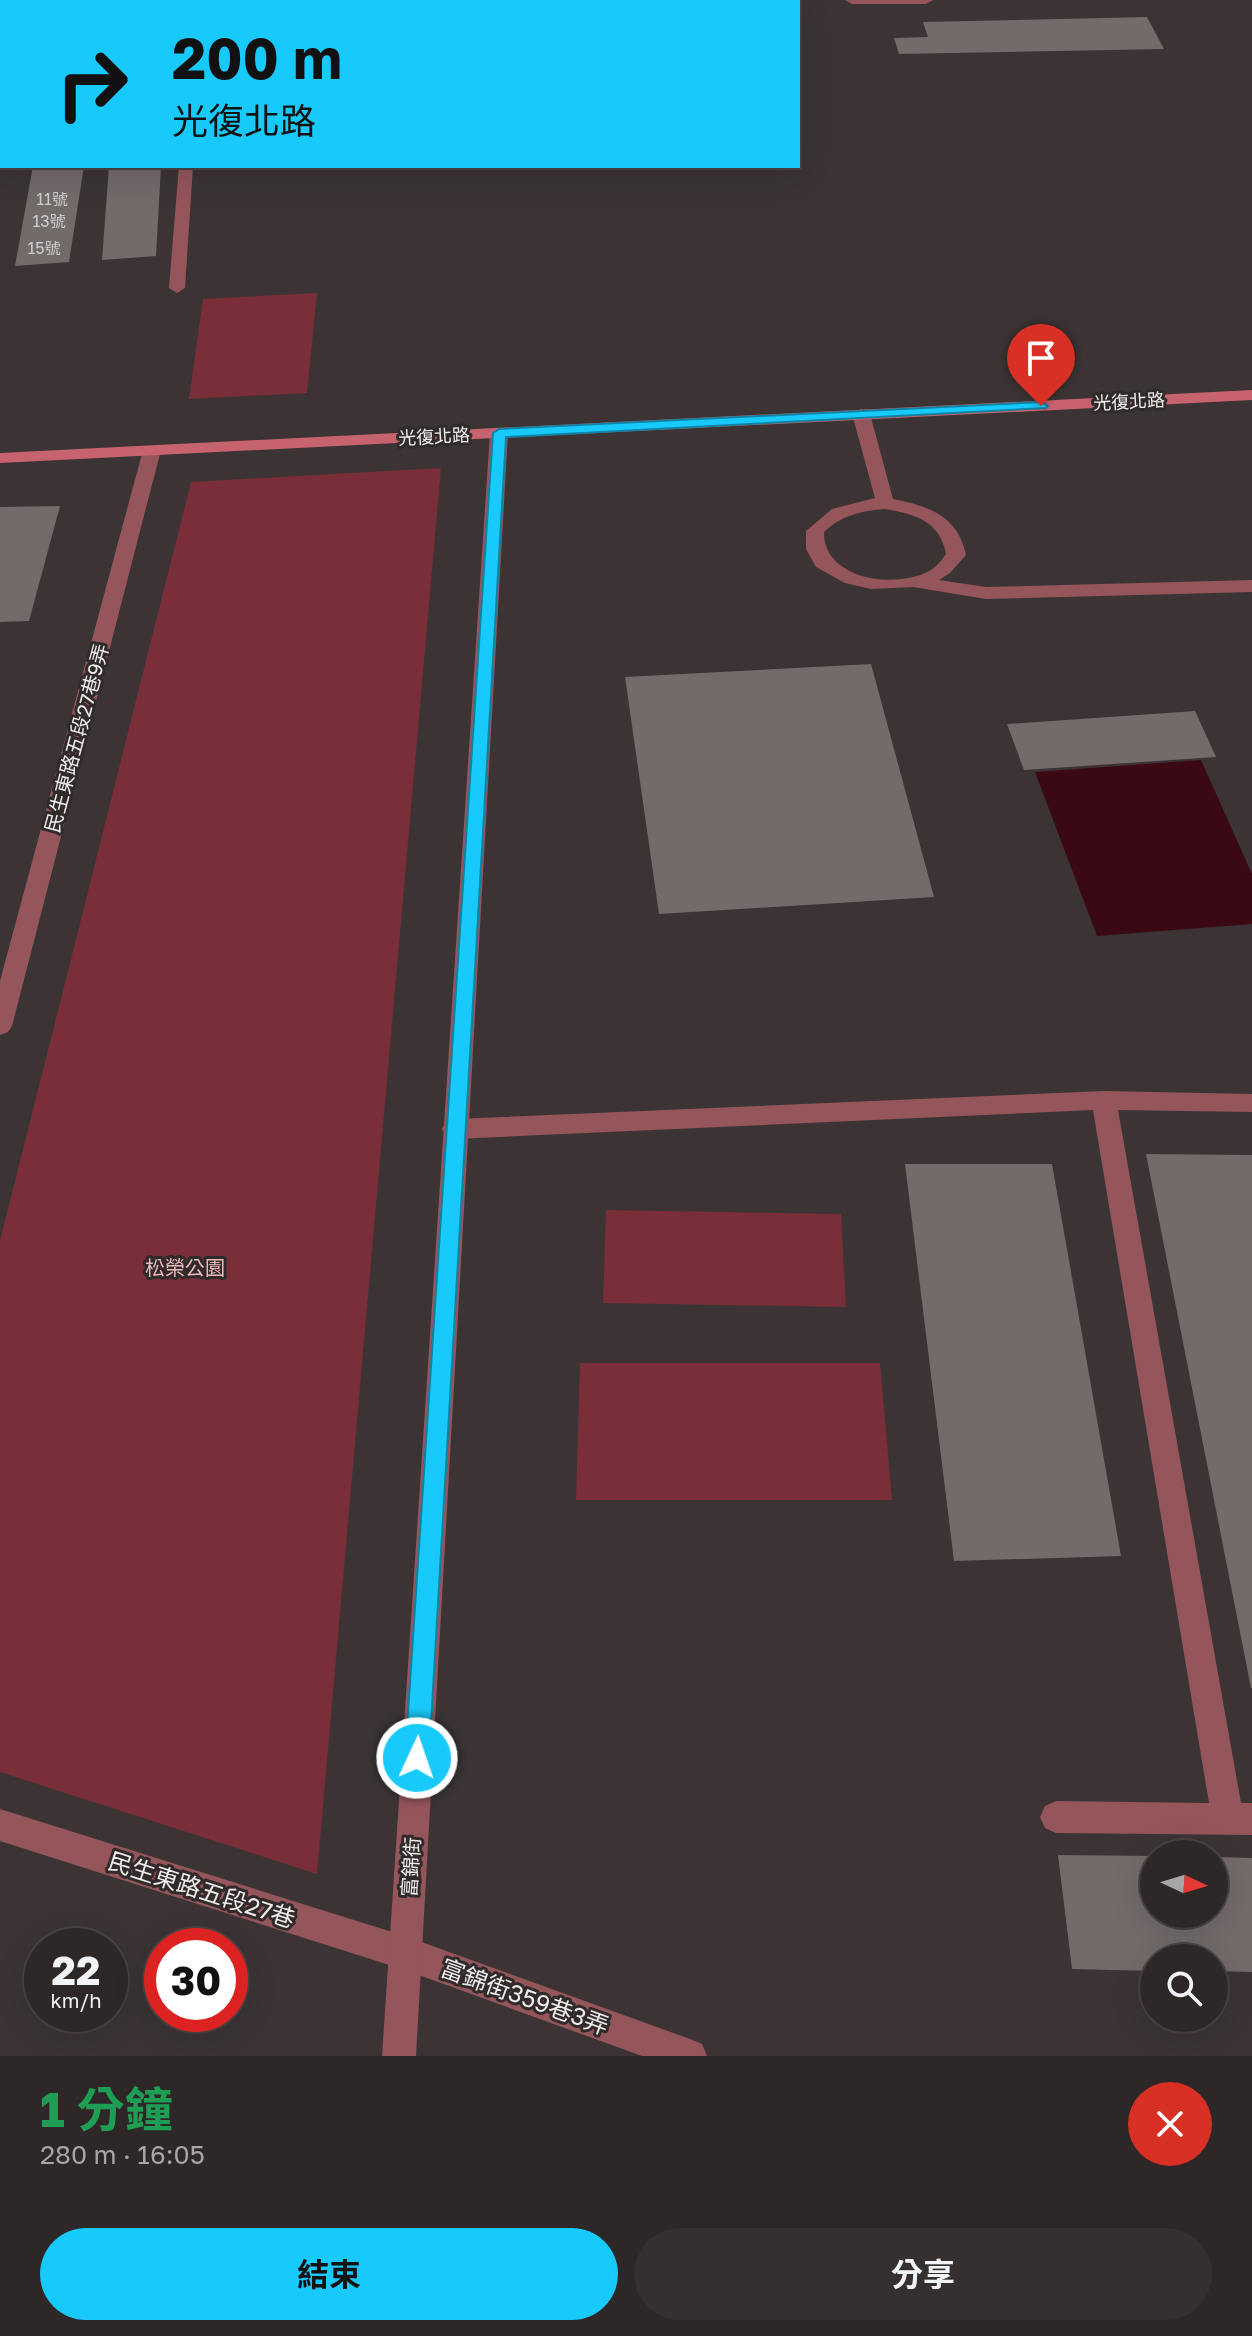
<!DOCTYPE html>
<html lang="zh-TW">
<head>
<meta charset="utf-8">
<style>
  :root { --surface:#2d2727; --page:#352f2f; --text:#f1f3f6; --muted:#a7a5a7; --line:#484444; --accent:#17cafb }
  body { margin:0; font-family:"Golos Text","Noto Sans TC",sans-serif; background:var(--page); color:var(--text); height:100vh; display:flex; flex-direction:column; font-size:30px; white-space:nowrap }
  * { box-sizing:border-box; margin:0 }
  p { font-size:26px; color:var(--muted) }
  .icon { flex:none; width:44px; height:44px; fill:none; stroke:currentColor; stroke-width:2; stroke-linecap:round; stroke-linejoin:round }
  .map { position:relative; height:2056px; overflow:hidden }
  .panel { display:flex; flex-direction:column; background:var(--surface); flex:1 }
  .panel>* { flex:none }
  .top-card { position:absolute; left:0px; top:0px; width:800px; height:168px; box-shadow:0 8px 32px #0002,0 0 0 2px var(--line); background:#17cafb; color:#111; overflow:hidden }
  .needle { width:52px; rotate:94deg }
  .controls { position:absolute; left:1140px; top:1840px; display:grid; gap:16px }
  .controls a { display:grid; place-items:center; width:88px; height:88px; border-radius:50%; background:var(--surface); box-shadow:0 8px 32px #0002,0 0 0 2px var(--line); font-size:40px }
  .speed { position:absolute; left:24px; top:1928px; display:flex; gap:16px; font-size:40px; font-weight:700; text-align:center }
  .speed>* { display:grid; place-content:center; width:104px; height:104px; border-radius:50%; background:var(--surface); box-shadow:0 8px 32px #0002,0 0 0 2px var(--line); line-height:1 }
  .speed small { font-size:20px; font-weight:400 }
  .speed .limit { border:12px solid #d22; background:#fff; color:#111 }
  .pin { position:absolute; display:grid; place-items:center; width:68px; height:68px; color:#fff; margin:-82px -34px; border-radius:50% 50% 50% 0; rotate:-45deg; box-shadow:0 0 8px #0007 }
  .pin .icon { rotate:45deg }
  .me { position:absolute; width:88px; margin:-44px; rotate:3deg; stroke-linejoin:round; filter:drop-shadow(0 0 6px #0008) }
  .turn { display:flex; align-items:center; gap:28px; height:168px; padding:0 40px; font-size:36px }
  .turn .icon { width:104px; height:104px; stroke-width:2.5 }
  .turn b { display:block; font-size:56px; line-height:68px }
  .round { display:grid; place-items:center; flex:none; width:84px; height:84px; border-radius:42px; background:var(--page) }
  .summary { display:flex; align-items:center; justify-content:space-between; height:136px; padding:0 40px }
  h1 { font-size:48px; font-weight:700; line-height:60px; color:#1e9e55 }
  .action { display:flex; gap:16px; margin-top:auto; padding:16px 40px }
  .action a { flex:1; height:92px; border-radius:48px; background:var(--accent); color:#111; font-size:32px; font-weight:700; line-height:92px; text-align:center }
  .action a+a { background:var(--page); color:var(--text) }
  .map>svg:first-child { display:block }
  .green { fill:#7a2e39 }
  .water { fill:#3b0913 }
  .building { fill:#736a6a }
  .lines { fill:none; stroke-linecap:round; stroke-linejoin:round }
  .lane { fill:#94555b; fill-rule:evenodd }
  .street { fill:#94555b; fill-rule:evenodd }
  .secondary { fill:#c7636e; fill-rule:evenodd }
  .route { fill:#17cafb; stroke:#0f83a3; stroke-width:2 }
  .labels { text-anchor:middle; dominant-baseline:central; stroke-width:6; stroke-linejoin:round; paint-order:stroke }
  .number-label { font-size:16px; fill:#d1cbcb }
  .far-street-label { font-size:18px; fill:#f0ebeb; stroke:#312a2a }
  .street-label { font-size:20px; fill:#f0ebeb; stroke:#312a2a }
  .park-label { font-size:20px; fill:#efb8bc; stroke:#312a2a }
  .near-street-label { font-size:24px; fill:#f0ebeb; stroke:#312a2a }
</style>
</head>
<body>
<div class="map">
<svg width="1252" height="2056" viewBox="0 0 1252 2056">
  <rect width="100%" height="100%" fill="#3c3434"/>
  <path class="green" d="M317,293L307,393L189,399L203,299Z
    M441,468L317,1874L0,1772V1241L191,482Z
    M606,1210L841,1214L846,1307L603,1303Z
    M580,1363H880L892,1500H576Z"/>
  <path class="water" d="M1201,760L1252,874V924L1097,936L1035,772Z"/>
  <path class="building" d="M1147,17L1164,49L899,54L894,38L928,37L923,22Z
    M33,166H84L69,262L15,266Z
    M109,166H161L156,256L102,260Z
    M60,506L29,621L0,622V507Z
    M871,664L934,897L659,914L625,677Z
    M1195,711L1216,757L1024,770L1007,724Z
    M1146,1154L1252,1155V1688H1251Z
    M905,1164H1052L1121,1556L954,1561Z
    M1058,1855L1154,1856V1914H1214V1857L1252,1858V1972L1214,1971V1958H1154V1971L1072,1969Z"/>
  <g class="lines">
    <path class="lane" d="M40,0H54L39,2Z
      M731,0H745L729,2Z
      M845,0H933L926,4H852Z
      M179,166H193L185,288L177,293L169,288Z
      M861,409L870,414L893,499C929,506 958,516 966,555L950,573L939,580L986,587L1252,580V592L986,599L913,587L871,589L845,583L816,567L806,549V531L832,509L875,498L852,414ZM885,509C915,514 940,521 946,554C942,559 939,564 934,568C901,591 823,581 824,532C842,515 861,511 885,509Z
      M1104,1091L1252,1094V1112L1118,1110L1241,1803H1252V1835L1056,1833L1045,1828L1040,1817L1045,1806L1056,1801L1209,1803L1093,1110L455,1139L446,1136L442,1129L446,1122L455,1119Z
      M0,1809L405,1936L690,2039L702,2044L707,2056H642L405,1970L0,1841Z"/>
    <path class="street" d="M181,0H205L179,2Z
      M0,31H2V39H0Z
      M499,428L508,433L416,2056H382L490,433Z
      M152,445L161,450L12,1026L8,1032L0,1035V981L143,450Z"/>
    <path class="secondary" d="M1252,390V400L0,463V453Z"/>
  </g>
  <path class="route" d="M1041,402L1048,406L1046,408L506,437L429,1758L425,1766L417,1769L408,1766L405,1758L493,433L499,429Z"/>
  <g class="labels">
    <g class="number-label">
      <text x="52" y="199">11號</text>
      <text x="49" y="221">13號</text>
      <text x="44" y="248">15號</text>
    </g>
    <g class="far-street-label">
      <text transform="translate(1129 401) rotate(-3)">光復北路</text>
      <text transform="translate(434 436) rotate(-3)">光復北路</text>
    </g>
    <g class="street-label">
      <text transform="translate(76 738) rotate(-75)">民生東路五段27巷9弄</text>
      <text transform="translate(410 1867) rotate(-86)">富錦街</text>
    </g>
    <g class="park-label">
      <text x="185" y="1267">松榮公園</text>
    </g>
    <g class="near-street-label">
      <text transform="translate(202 1889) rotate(18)">民生東路五段27巷</text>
      <text transform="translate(525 1996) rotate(20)">富錦街359巷3弄</text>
    </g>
  </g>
</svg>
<div class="controls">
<a><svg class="needle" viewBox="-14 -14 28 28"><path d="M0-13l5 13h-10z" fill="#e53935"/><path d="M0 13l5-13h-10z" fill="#a7a5a7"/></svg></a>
<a><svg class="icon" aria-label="search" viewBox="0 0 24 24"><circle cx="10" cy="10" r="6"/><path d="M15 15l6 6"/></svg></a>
</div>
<div class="speed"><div>22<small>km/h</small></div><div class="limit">30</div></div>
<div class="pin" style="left:1041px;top:406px;background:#d93025"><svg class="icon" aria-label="arrive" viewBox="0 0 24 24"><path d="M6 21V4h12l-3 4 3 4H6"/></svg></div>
<svg class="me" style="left:417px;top:1758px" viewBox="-20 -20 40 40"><circle r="17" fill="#17cafb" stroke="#fff" stroke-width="3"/><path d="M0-11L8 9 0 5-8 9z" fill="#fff"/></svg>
<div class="top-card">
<div class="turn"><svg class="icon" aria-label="right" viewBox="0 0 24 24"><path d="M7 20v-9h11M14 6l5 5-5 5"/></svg><div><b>200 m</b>光復北路</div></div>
</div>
</div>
<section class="panel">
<div class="summary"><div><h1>1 分鐘</h1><p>280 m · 16:05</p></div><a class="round" style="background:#d93025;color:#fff"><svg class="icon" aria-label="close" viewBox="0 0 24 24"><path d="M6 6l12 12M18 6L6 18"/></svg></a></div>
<div class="action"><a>結束</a><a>分享</a></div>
</section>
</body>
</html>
